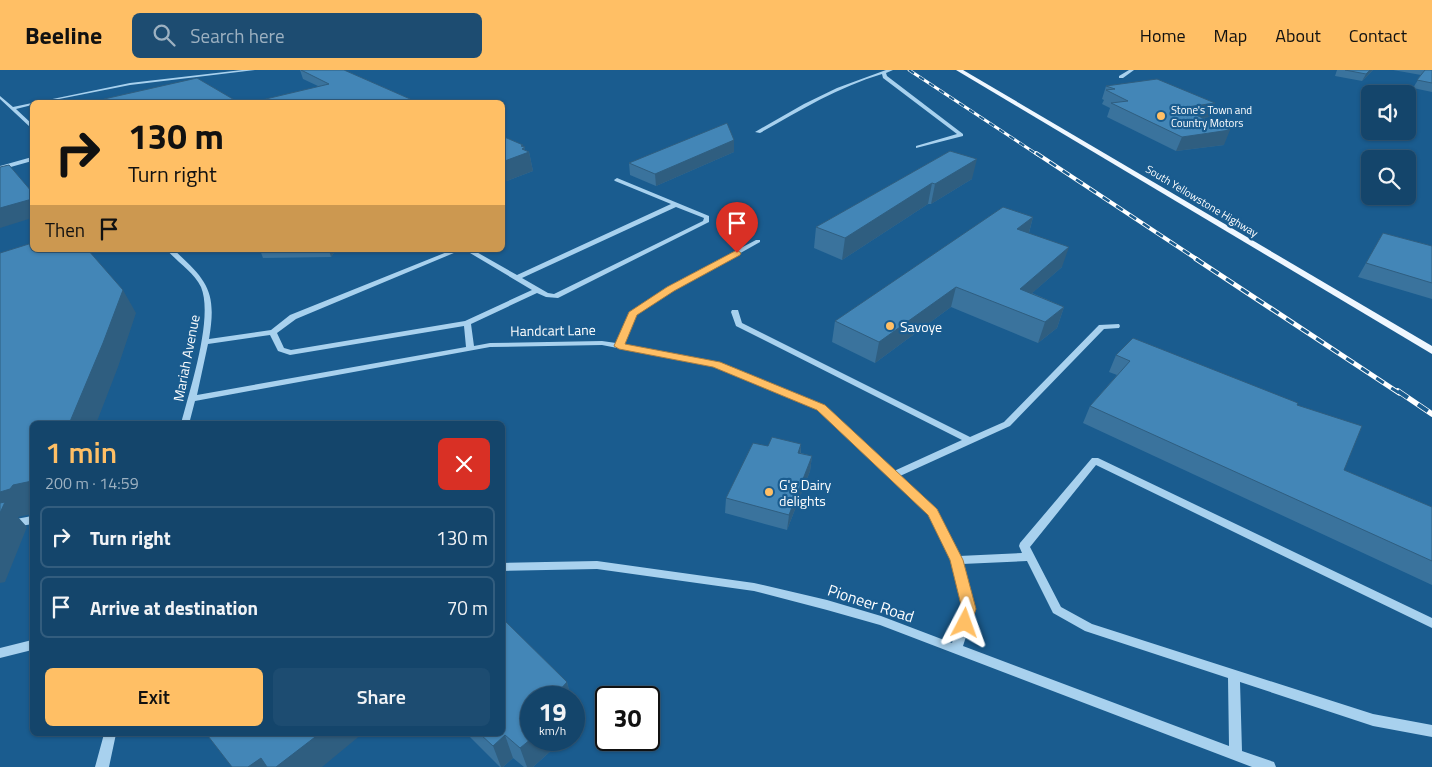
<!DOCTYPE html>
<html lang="en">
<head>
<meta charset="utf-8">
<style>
  :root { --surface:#14456b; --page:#1d4c71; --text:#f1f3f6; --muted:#9db1c1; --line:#335d7e; --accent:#ffbf65 }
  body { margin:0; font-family:"Titillium Web",sans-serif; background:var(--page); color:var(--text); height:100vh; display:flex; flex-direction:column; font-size:19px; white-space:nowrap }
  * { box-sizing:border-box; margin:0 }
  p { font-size:16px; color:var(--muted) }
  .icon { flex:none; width:28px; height:28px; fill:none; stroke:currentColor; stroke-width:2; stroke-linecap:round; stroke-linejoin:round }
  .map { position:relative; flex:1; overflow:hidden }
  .side { position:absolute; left:30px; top:351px; width:475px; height:315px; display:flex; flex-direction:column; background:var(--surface); border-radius:8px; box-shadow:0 1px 4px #0004,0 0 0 1px var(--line) }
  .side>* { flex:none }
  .guide { position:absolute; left:30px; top:30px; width:475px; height:152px; border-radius:8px; box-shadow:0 1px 4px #0004,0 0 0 1px var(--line); background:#ffbf65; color:#111; overflow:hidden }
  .controls { position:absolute; left:1361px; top:15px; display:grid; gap:10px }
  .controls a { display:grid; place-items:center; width:55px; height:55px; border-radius:8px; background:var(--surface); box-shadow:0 1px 4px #0004,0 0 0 1px var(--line); font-size:25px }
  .speed { position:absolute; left:520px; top:616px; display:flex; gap:10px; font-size:25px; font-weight:700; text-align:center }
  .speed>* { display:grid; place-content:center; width:65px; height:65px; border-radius:50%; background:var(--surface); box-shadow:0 1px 4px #0004,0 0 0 1px var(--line); line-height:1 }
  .speed small { font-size:12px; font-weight:400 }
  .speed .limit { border:2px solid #111; border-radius:8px; background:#fff; color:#111 }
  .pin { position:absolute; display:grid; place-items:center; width:42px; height:42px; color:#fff; margin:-51px -21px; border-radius:50% 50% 50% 0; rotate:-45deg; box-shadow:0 0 5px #0007 }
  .pin .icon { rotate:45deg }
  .me { position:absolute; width:55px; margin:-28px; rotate:4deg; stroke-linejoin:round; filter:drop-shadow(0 0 4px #0008) }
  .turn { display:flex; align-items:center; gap:18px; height:105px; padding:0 15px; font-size:22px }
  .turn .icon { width:65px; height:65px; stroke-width:2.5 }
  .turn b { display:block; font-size:35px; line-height:42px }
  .then { display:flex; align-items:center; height:48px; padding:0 15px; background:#0003; gap:10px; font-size:19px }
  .round { display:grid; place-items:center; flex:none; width:52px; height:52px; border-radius:8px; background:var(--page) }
  .head { display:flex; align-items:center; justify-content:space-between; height:85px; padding:0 15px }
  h1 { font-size:30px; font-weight:600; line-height:38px; color:var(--accent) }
  .action { display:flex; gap:10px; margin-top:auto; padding:10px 15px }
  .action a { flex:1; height:58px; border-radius:8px; background:var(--accent); color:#111; font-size:20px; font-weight:600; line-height:58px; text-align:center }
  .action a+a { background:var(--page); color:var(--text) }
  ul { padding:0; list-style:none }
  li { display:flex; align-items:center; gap:15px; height:62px; margin:0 10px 8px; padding:0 5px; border:2px solid var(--line); border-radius:8px }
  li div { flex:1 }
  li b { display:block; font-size:19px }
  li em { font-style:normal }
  header { display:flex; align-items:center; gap:30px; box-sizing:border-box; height:70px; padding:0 25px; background:var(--accent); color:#111 }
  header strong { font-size:24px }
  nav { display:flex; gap:28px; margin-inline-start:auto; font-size:18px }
  .search { width:350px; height:45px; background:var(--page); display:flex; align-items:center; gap:12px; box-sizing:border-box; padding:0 18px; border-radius:8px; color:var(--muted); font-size:19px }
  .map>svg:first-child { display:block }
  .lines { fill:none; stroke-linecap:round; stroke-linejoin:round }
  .minor { fill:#a8d1ee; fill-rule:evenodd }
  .major { fill:#eff7ff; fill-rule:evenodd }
  .rail-far3-casing { stroke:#fff; stroke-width:3 }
  .rail-far2-casing { stroke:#fff; stroke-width:4 }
  .rail-far1-casing { stroke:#fff; stroke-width:5 }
  .rail-casing { stroke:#fff; stroke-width:5.5 }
  .rail-far3 { stroke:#1a5c8f; stroke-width:2; stroke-dasharray:6; stroke-linecap:butt }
  .rail-far2 { stroke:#1a5c8f; stroke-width:2.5; stroke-dasharray:8; stroke-linecap:butt }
  .rail-far1 { stroke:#1a5c8f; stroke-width:3; stroke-dasharray:9; stroke-linecap:butt }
  .rail { stroke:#1a5c8f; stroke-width:4; stroke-dasharray:12; stroke-linecap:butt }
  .wall { fill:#3a739d }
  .shaded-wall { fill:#2f5e80 }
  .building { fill:#4386b7; stroke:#2f5e80 }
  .route { fill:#ffbf65; stroke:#a67c42 }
  .poi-dot { fill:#ffbf65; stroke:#1a5c8f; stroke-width:2 }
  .labels { text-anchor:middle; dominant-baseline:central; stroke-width:4.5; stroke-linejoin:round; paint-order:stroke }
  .far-poi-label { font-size:11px; fill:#fff; stroke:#1a5c8f; text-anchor:start }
  .far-street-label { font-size:11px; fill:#fff; stroke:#1a5c8f }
  .poi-label { font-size:14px; fill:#fff; stroke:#1a5c8f; text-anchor:start }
  .street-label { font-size:14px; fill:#fff; stroke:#1a5c8f }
  .near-street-label { font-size:16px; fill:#fff; stroke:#1a5c8f }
</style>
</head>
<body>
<header>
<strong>Beeline</strong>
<div class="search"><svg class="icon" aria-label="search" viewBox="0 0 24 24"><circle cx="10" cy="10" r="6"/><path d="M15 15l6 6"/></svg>Search here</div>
<nav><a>Home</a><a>Map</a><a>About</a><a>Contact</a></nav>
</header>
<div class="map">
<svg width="1432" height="697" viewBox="0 0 1432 697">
  <rect width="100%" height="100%" fill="#1a5c8f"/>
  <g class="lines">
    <path class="minor" d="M242,0H255L130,15L44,32H38L130,13Z
      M886,0H893L886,3L887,6L963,64V66L916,78V76L957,64L883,8L882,4C838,17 799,41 760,63L755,62L804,34L837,18Z
      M1129,0H1134L1123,8H1119V6Z
      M0,26L13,37L32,33V35L16,39L32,54V57H30L0,29Z
      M32,87V91L0,100V96Z
      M617,108L709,146V152L558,228L546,227L537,223L471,254L474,276L490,273L602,271L616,273L630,242L667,217L756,170H760V172L673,221L636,245L623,275L719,293L824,336L894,401L962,370L736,256L731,242L732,240H738L742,253L970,367L1004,352L1099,255L1119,254L1120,256L1119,258L1104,259L1010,356L900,406L937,439L959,486L1022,483L1019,476L1020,473L1092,388H1098L1432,548V558L1096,395L1030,477L1061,537L1092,554L1373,644L1432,655V667L1373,656L1240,612L1242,681L1274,692L1276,697H1252L880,555L827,540L754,521L597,499L502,501V493L597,491L754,513L827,530L881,546L952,573L963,539L951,490L929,444L818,340L714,297L602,275L490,277L195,331L189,354H181C189,322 214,248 201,217C194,202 177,192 167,180H174C208,211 217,222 209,269L271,260L290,245L452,180H461L296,249L277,263L284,278L291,280L465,251L532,220L465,180H473L517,205L671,134L615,111L614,110ZM676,137L704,148L703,151L554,224L548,223L522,208ZM464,256L466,277L197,325L208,274L270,265L278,281L290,285ZM1027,491L1053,543L1085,561L1228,608L1229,676L963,576L975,539L962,494Z
      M32,446V454L0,460V452Z
      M32,570V580L0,588V578Z
      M104,664H116L109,697H95Z"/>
    <path class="major" d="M956,0H963L1432,276V284Z"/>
    <g class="rail-far3-casing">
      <path id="rail-far3" d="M909,0L1038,85"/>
    </g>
    <g class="rail-far2-casing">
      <path id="rail-far2" d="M1036,83L1198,190"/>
    </g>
    <g class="rail-far1-casing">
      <path id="rail-far1" d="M1196,189L1399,323"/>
    </g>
    <g class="rail-casing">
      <path id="rail" d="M1398,321L1432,344"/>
    </g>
    <use href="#rail-far3" class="rail-far3"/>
    <use href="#rail-far2" class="rail-far2"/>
    <use href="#rail-far1" class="rail-far1"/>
    <use href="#rail" class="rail"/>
  </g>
  <path class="wall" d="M300,0H344L417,32L318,16L303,9Z
    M1337,0H1373L1362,11L1335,6Z
    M1393,0H1432V22L1413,18L1421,5Z
    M1106,16L1215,33L1209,47L1202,48L1224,75L1176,81L1107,47L1110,38L1102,34L1104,30L1102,29Z
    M502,66L524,77L525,80L529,82L533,101L504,112L502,111Z
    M734,70V82L656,116L630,105L629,93Z
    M950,81L972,109L931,134H928L842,190L814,178L816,157Z
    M1033,147L1029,163L1062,197L1032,223L1064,237L1057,258L1038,273L951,237L875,293L832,272L835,251Z
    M1383,163L1432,176V229L1358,207Z
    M260,180H336L331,187L263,188Z
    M1116,285L1297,335L1344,400L1432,437V515L1083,353L1090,336L1117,305L1109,302Z
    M801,374V383L812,386L810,401L787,460L725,443L726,428L768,376Z
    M502,548L567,612L571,628H531V670H563L533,697H524L513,688L503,697H500L467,664H502Z"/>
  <path class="shaded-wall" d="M1370,0H1373L1362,11L1366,4Z
    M1215,33L1209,47L1175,52L1180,38Z
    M1230,60L1224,75L1176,81L1182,67Z
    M734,70V82L656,116L655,104Z
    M523,75L526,83L529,82L533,101L504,112L502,102V92L521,76Z
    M977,89L972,109L931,134L935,114Z
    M932,113L928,134L842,190L845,168Z
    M32,129V148L0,158V138Z
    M1033,147L1028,166L1017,159Z
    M1069,177L1062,197L1014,239L1020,219Z
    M329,180H336L331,187Z
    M956,217L951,237L875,293L879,272Z
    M123,220L136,243L118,297L96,354H69Z
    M1064,237L1057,258L1038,273L1045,252Z
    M801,374L800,390L798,383Z
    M812,386L810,401L787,460L789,445Z
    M32,411V444L18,447L27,457L5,512L0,513V422L13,415Z
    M567,612L571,628H558L557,623Z
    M319,664H362L322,697H276Z
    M505,665L513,688L503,697H501L493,676Z
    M531,669V670H563L533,697H527L520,678Z
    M261,688L268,697H248Z"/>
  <path class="building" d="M301,0H344L417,32H253L329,14Z
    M1345,0H1370L1366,4Z
    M1425,0H1432V13L1417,10Z
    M197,8L238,32H109L104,29Z
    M1157,9L1215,33L1180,38L1230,60L1182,67L1111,33L1128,31L1106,20L1115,19L1106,16Z
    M727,53L734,70L655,104L629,93Z
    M502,66L523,75L521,76L525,77L522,79L529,82L502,92Z
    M950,81L977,89L935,114L932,113L845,168L816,157Z
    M9,95L32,122V129L0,138V97Z
    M1003,137L1033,147L1017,159L1069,177L1020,219L1064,237L1045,252L956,217L879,272L835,251Z
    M1383,163L1432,176V213L1366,193Z
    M32,173V180H88L123,220L103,273L69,354H32V411L13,415L10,419L0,422V183Z
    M1133,268L1298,333L1297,335L1362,356L1344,400L1432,437V491L1090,336L1130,291L1116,285Z
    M772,367L801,374L798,383L812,386L789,445L726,428L753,373L768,376Z
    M5,432L0,443V433Z
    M502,548L567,612L557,623L562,628H531V669L520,678L505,665L493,676L480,664H502Z
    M211,664H319L276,697H267L261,688L248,697H232L208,666Z"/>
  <path class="route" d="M737,180L741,183L740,185L674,221L637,245L625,274L720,292L825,335L937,439L963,490L976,539L970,557L965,559L959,557L957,553L962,539L950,490L928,445L817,340L713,297L619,279L614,276L629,242L667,217Z"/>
  <g class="poi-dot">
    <circle cx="1161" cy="46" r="5"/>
    <circle cx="890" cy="256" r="5"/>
    <circle cx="769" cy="422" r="5"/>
  </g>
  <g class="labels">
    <g class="far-poi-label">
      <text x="1171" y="40">Stone's Town and<tspan x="1171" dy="13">Country Motors</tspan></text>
    </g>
    <g class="far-street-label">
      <text transform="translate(1202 131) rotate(31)">South Yellowstone Highway</text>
    </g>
    <g class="poi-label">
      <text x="900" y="256">Savoye</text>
      <text x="779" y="414">G'g Dairy<tspan x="779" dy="16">delights</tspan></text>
    </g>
    <g class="street-label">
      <text transform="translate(553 260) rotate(-1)">Handcart Lane</text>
      <text transform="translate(186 288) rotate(-79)">Mariah Avenue</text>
    </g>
    <g class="near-street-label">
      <text transform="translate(871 533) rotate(18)">Pioneer Road</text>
    </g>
  </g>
</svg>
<div class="controls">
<a><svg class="icon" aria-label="sound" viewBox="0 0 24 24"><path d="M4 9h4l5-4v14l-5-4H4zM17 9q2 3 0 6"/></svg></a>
<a><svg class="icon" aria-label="search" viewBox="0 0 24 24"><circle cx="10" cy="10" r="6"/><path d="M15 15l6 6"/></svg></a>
</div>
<div class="speed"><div>19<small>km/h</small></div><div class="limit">30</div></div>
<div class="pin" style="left:737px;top:183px;background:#d93025"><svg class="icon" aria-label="arrive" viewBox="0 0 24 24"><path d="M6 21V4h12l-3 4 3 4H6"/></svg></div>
<svg class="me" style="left:965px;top:553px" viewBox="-20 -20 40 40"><path d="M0-17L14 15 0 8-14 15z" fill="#ffbf65" stroke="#fff" stroke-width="4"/></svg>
<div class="guide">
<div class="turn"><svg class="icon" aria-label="right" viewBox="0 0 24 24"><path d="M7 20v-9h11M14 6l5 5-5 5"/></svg><div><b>130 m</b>Turn right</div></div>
<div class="then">Then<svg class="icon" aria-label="arrive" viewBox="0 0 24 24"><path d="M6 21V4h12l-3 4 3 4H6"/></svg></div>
</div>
<section class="side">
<div class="head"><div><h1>1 min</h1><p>200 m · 14:59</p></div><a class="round" style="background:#d93025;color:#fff"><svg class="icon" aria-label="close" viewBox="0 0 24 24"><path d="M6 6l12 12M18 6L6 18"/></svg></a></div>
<ul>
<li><svg class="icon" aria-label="right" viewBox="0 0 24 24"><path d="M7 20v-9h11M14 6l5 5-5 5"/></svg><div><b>Turn right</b></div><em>130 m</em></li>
<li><svg class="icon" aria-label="arrive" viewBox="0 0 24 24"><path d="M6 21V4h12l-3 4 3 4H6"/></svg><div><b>Arrive at destination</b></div><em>70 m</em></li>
</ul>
<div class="action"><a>Exit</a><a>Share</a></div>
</section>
</div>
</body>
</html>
